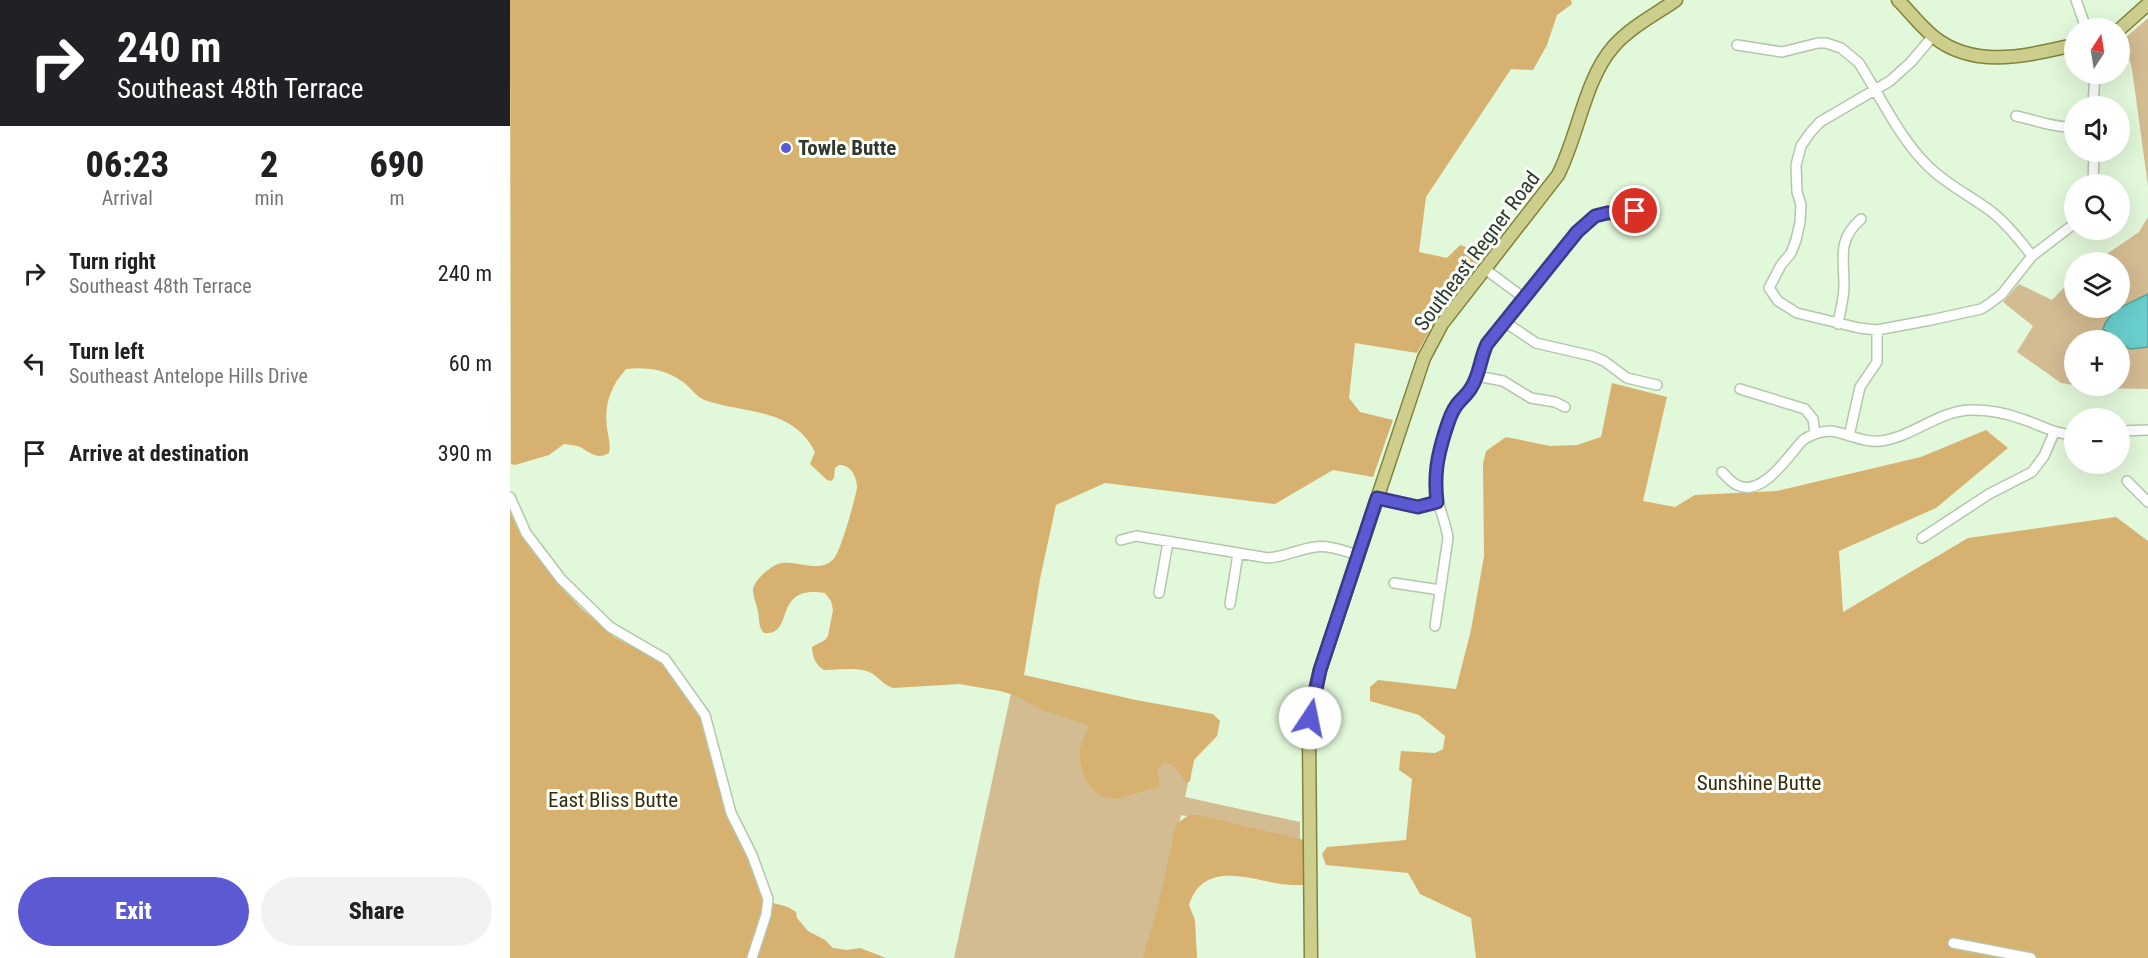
<!DOCTYPE html>
<html lang="en">
<head>
<meta charset="utf-8">
<style>
  :root { --surface:#fff; --page:#f2f2f2; --text:#202124; --muted:#757577; --accent:#5c5ad2 }
  body { margin:0; font-family:"Roboto Condensed",sans-serif; background:var(--page); color:var(--text); height:100vh; display:flex; flex-direction:column; font-size:22px; white-space:nowrap }
  * { box-sizing:border-box; margin:0 }
  p { font-size:20px; color:var(--muted) }
  .icon { flex:none; width:33px; height:33px; fill:none; stroke:currentColor; stroke-width:2; stroke-linecap:round; stroke-linejoin:round }
  .map { position:relative; flex:1; overflow:hidden }
  .side { display:flex; flex-direction:column; background:var(--surface); width:510px }
  .side>* { flex:none }
  .banner { background:#202124; color:#fff; overflow:hidden }
  .needle { width:39px; rotate:12deg }
  .controls { position:absolute; left:1554px; top:18px; display:grid; gap:12px }
  .controls a { display:grid; place-items:center; width:66px; height:66px; border-radius:50%; background:var(--surface); box-shadow:0 6px 24px #0002; font-size:30px }
  .pin { position:absolute; display:grid; place-items:center; width:51px; height:51px; color:#fff; margin:-26px; border:3px solid #fff; border-radius:50%; box-shadow:0 2px 6px #0007 }
  .me { position:absolute; width:66px; margin:-33px; rotate:11deg; stroke-linejoin:round; filter:drop-shadow(0 0 4px #0008) }
  .turn { display:flex; align-items:center; gap:21px; height:126px; padding:0 18px; font-size:27px }
  .turn .icon { width:78px; height:78px; stroke-width:2.5 }
  .turn b { display:block; font-size:42px; line-height:51px }
  .eta { display:flex; justify-content:space-evenly; align-items:center; height:102px; text-align:center }
  .eta b { font-size:36px; font-weight:800; line-height:42px }
  .action { display:flex; gap:12px; margin-top:auto; padding:12px 18px }
  .action a { flex:1; height:69px; border-radius:36px; background:var(--accent); color:#fff; font-size:24px; font-weight:800; line-height:69px; text-align:center }
  .action a+a { background:var(--page); color:var(--text) }
  ul { padding:0; list-style:none }
  li { display:flex; align-items:center; gap:18px; height:90px; padding:0 18px }
  li div { flex:1 }
  li b { display:block; font-size:22px }
  li em { font-style:normal }
  main { display:flex; flex:1; min-height:0 }
  .map>svg:first-child { display:block }
  .green { fill:#d3bb92 }
  .forest { fill:#d7b16f }
  .water { fill:#69cecc; stroke:#58a19d; stroke-width:1.5 }
  .lines { fill:none; stroke-linecap:round; stroke-linejoin:round }
  .minor-casing { stroke:#b3c7ab; stroke-width:12 }
  .major-casing { stroke:#81833a; stroke-width:15 }
  .minor { stroke:#fff; stroke-width:9 }
  .major { stroke:#cdcd8c; stroke-width:12 }
  .route-casing { stroke:#3c3a88; stroke-width:15 }
  .route { stroke:#5c5ad2; stroke-width:10 }
  .poi-dot { fill:#5c5ad2; stroke:#fafff9; stroke-width:2 }
  .labels { text-anchor:middle; dominant-baseline:central; stroke-width:6; stroke-linejoin:round; paint-order:stroke }
  .poi-label { font-size:21px; font-weight:bold; fill:#31392e; stroke:#fafff9; text-anchor:start }
  .street-label { font-size:21px; fill:#31392e; stroke:#fafff9 }
  .park-label { font-size:21px; fill:#3a2a0c; stroke:#fafff9 }
</style>
</head>
<body>
<main>
<section class="side">
<div class="banner">
<div class="turn"><svg class="icon" aria-label="right" viewBox="0 0 24 24"><path d="M7 20v-9h11M14 6l5 5-5 5"/></svg><div><b>240 m</b>Southeast 48th Terrace</div></div>
</div>
<div class="eta">
<div><b>06:23</b><p>Arrival</p></div>
<div><b>2</b><p>min</p></div>
<div><b>690</b><p>m</p></div>
</div>
<ul>
<li><svg class="icon" aria-label="right" viewBox="0 0 24 24"><path d="M7 20v-9h11M14 6l5 5-5 5"/></svg><div><b>Turn right</b><p>Southeast 48th Terrace</p></div><em>240 m</em></li>
<li><svg class="icon" aria-label="left" viewBox="0 0 24 24"><path d="M17 20v-9H6M10 6l-5 5 5 5"/></svg><div><b>Turn left</b><p>Southeast Antelope Hills Drive</p></div><em>60 m</em></li>
<li><svg class="icon" aria-label="arrive" viewBox="0 0 24 24"><path d="M6 21V4h12l-3 4 3 4H6"/></svg><div><b>Arrive at destination</b></div><em>390 m</em></li>
</ul>
<div class="action"><a>Exit</a><a>Share</a></div>
</section>
<div class="map">
<svg width="1638" height="958" viewBox="0 0 1638 958">
  <rect width="100%" height="100%" fill="#e2f8da"/>
  <path class="green" d="M1638,18V186L1622,69L1614,39Z
    M1638,217V389L1587,388L1567,386H1610V340H1564V385L1551,383L1507,352L1523,326L1493,302L1509,284L1542,300L1564,277V308H1610V262H1585L1629,232Z
    M503,684L692,716L675,797L790,822V841L671,815L640,958H444Z"/>
  <path class="forest" d="M0,0H1061L1062,4L1047,15L1037,45L1023,70L1001,69L916,197L909,252L937,258L950,245L959,248L969,256L968,262L928,316L907,353L845,343L839,398L850,412L883,420L863,477L823,470L765,504L595,483L546,505L530,579L514,675L626,700L703,714L710,721L707,736L684,760L680,781L677,783C669,775 667,762 653,763L648,769L649,787L605,799C581,799 569,773 570,752C570,742 577,734 579,725L532,710L504,695L490,691L449,684L383,688C374,685 370,679 363,674C351,666 327,670 314,670C306,666 302,656 302,647L315,640L318,636L323,610L321,601L315,593C261,584 286,636 254,633C248,627 250,621 248,612C247,605 243,597 243,590C244,580 260,567 268,564C285,558 312,576 325,557C331,549 346,497 347,487C347,476 340,464 329,465L325,468L324,478L321,481L317,480L300,464L305,452C283,408 238,414 197,401C185,397 182,388 173,382C155,369 136,367 116,369C100,387 94,405 97,428C98,437 101,443 99,453C87,460 81,453 70,447C65,445 60,445 54,444L39,455L5,465L1,464Z
    M1102,383L1157,397L1133,501L1165,507L1185,495L1267,491L1411,457L1476,430L1498,448L1426,508L1329,551L1333,612L1458,538L1606,517L1638,541V958H966L961,918L910,894L898,873L816,865L812,854L817,847L896,840L902,779L889,770L891,751L925,753L933,749L935,736L909,715L860,701V687L868,680L946,689L961,630L974,556L973,464L976,451L996,437L1040,446L1067,445L1091,437Z
    M0,511L6,525L17,544L50,586L70,607L104,637L152,662L191,716L215,811L246,876L252,900L278,907L286,912L287,918L298,931L315,940L323,948L337,950L350,948L376,958H0Z
    M679,815H688L794,840V885C786,885 778,885 770,884C737,878 693,861 679,905L685,920L687,958H633L650,899L666,824Z"/>
  <path class="water" d="M1638,294V347L1620,349L1593,329C1599,309 1621,303 1638,294Z"/>
  <g class="lines">
    <g class="minor-casing">
      <path id="minor" d="M1566,0L1576,28
        M1423,36L1401,62L1380,81L1310,122L1300,133L1291,146L1286,165L1287,192L1291,205L1290,222L1286,240L1281,253L1271,265L1259,288L1268,301L1287,313L1349,328L1367,330L1421,320L1471,309L1479,304L1492,294L1522,256L1564,224
        M1227,45L1272,52L1308,43H1316L1331,48L1349,63C1370,96 1390,139 1418,166C1437,185 1461,196 1482,212C1498,225 1510,240 1522,256
        M1583,106L1585,74
        M1506,116C1526,120 1544,128 1564,127
        M1583,184L1584,152
        M975,269L1014,298
        M995,322L1026,343L1082,356L1094,361L1117,378L1147,385
        M1328,324C1330,312 1334,298 1334,286C1334,257 1327,240 1351,219
        M967,376L993,381L1021,398L1045,402L1055,407
        M1230,389L1295,409L1303,419L1305,434
        M1610,431L1638,430
        M1339,436L1350,387L1367,362V330
        M1212,472C1217,477 1221,482 1227,485C1252,498 1278,456 1293,440C1302,434 1311,431 1322,431C1338,434 1354,443 1371,441C1403,437 1429,410 1462,410C1479,410 1496,413 1512,419C1531,425 1544,434 1564,435
        M1617,481L1638,502
        M0,497L16,533L51,579L100,627L155,659L195,715L221,813L242,855L258,899L256,915L242,958
        M867,498L908,507L927,502
        M1412,538L1479,494L1522,472L1534,456L1544,433
        M611,540L626,536L758,558C774,557 789,549 805,547C819,545 834,551 848,555
        M884,583L930,590
        M649,593L658,542
        M720,604L728,554
        M925,626L938,538C935,518 925,501 925,480C925,461 935,420 946,405C951,399 958,394 962,388C969,374 970,358 977,344L1067,232L1085,216L1113,211H1125
        M1443,943L1521,958"/>
    </g>
    <g class="major-casing">
      <path id="major" d="M1388,0C1400,12 1411,27 1424,37C1465,70 1519,55 1564,45
        M1610,29L1638,4
        M801,958L799,731L803,699L810,670L914,358L932,324L1048,175C1068,136 1075,79 1103,47C1119,28 1146,14 1166,0"/>
    </g>
    <use href="#minor" class="minor"/>
    <use href="#major" class="major"/>
  </g>
  <g class="lines">
    <g class="route-casing">
      <path id="route" d="M800,718L810,670L867,498L908,507L927,502C924,475 927,458 935,432C938,424 940,414 946,406C950,400 957,395 961,388C970,375 970,358 977,344L1067,232L1085,216L1097,213L1125,211"/>
    </g>
    <use href="#route" class="route"/>
  </g>
  <circle class="poi-dot" cx="276" cy="148" r="6"/>
  <g class="labels">
    <g class="poi-label">
      <text x="288" y="148">Towle Butte</text>
    </g>
    <g class="street-label">
      <text transform="translate(967 251) rotate(-53)">Southeast Regner Road</text>
    </g>
    <g class="park-label">
      <text x="1249" y="783">Sunshine Butte</text>
      <text x="103" y="800">East Bliss Butte</text>
    </g>
  </g>
</svg>
<div class="controls">
<a><svg class="needle" viewBox="-14 -14 28 28"><path d="M0-13l5 13h-10z" fill="#e53935"/><path d="M0 13l5-13h-10z" fill="#757577"/></svg></a>
<a><svg class="icon" aria-label="sound" viewBox="0 0 24 24"><path d="M4 9h4l5-4v14l-5-4H4zM17 9q2 3 0 6"/></svg></a>
<a><svg class="icon" aria-label="search" viewBox="0 0 24 24"><circle cx="10" cy="10" r="6"/><path d="M15 15l6 6"/></svg></a>
<a><svg class="icon" aria-label="layers" viewBox="0 0 24 24"><path d="M12 4l9 5-9 5-9-5zM3 14l9 5 9-5"/></svg></a>
<a>+</a>
<a>−</a>
</div>
<div class="pin" style="left:1125px;top:211px;background:#d93025"><svg class="icon" aria-label="arrive" viewBox="0 0 24 24"><path d="M6 21V4h12l-3 4 3 4H6"/></svg></div>
<svg class="me" style="left:800px;top:718px" viewBox="-20 -20 40 40"><circle r="19" fill="#fff"/><path d="M0-13L10 11 0 6-10 11z" fill="#5c5ad2"/></svg>
</div>
</main>
</body>
</html>
